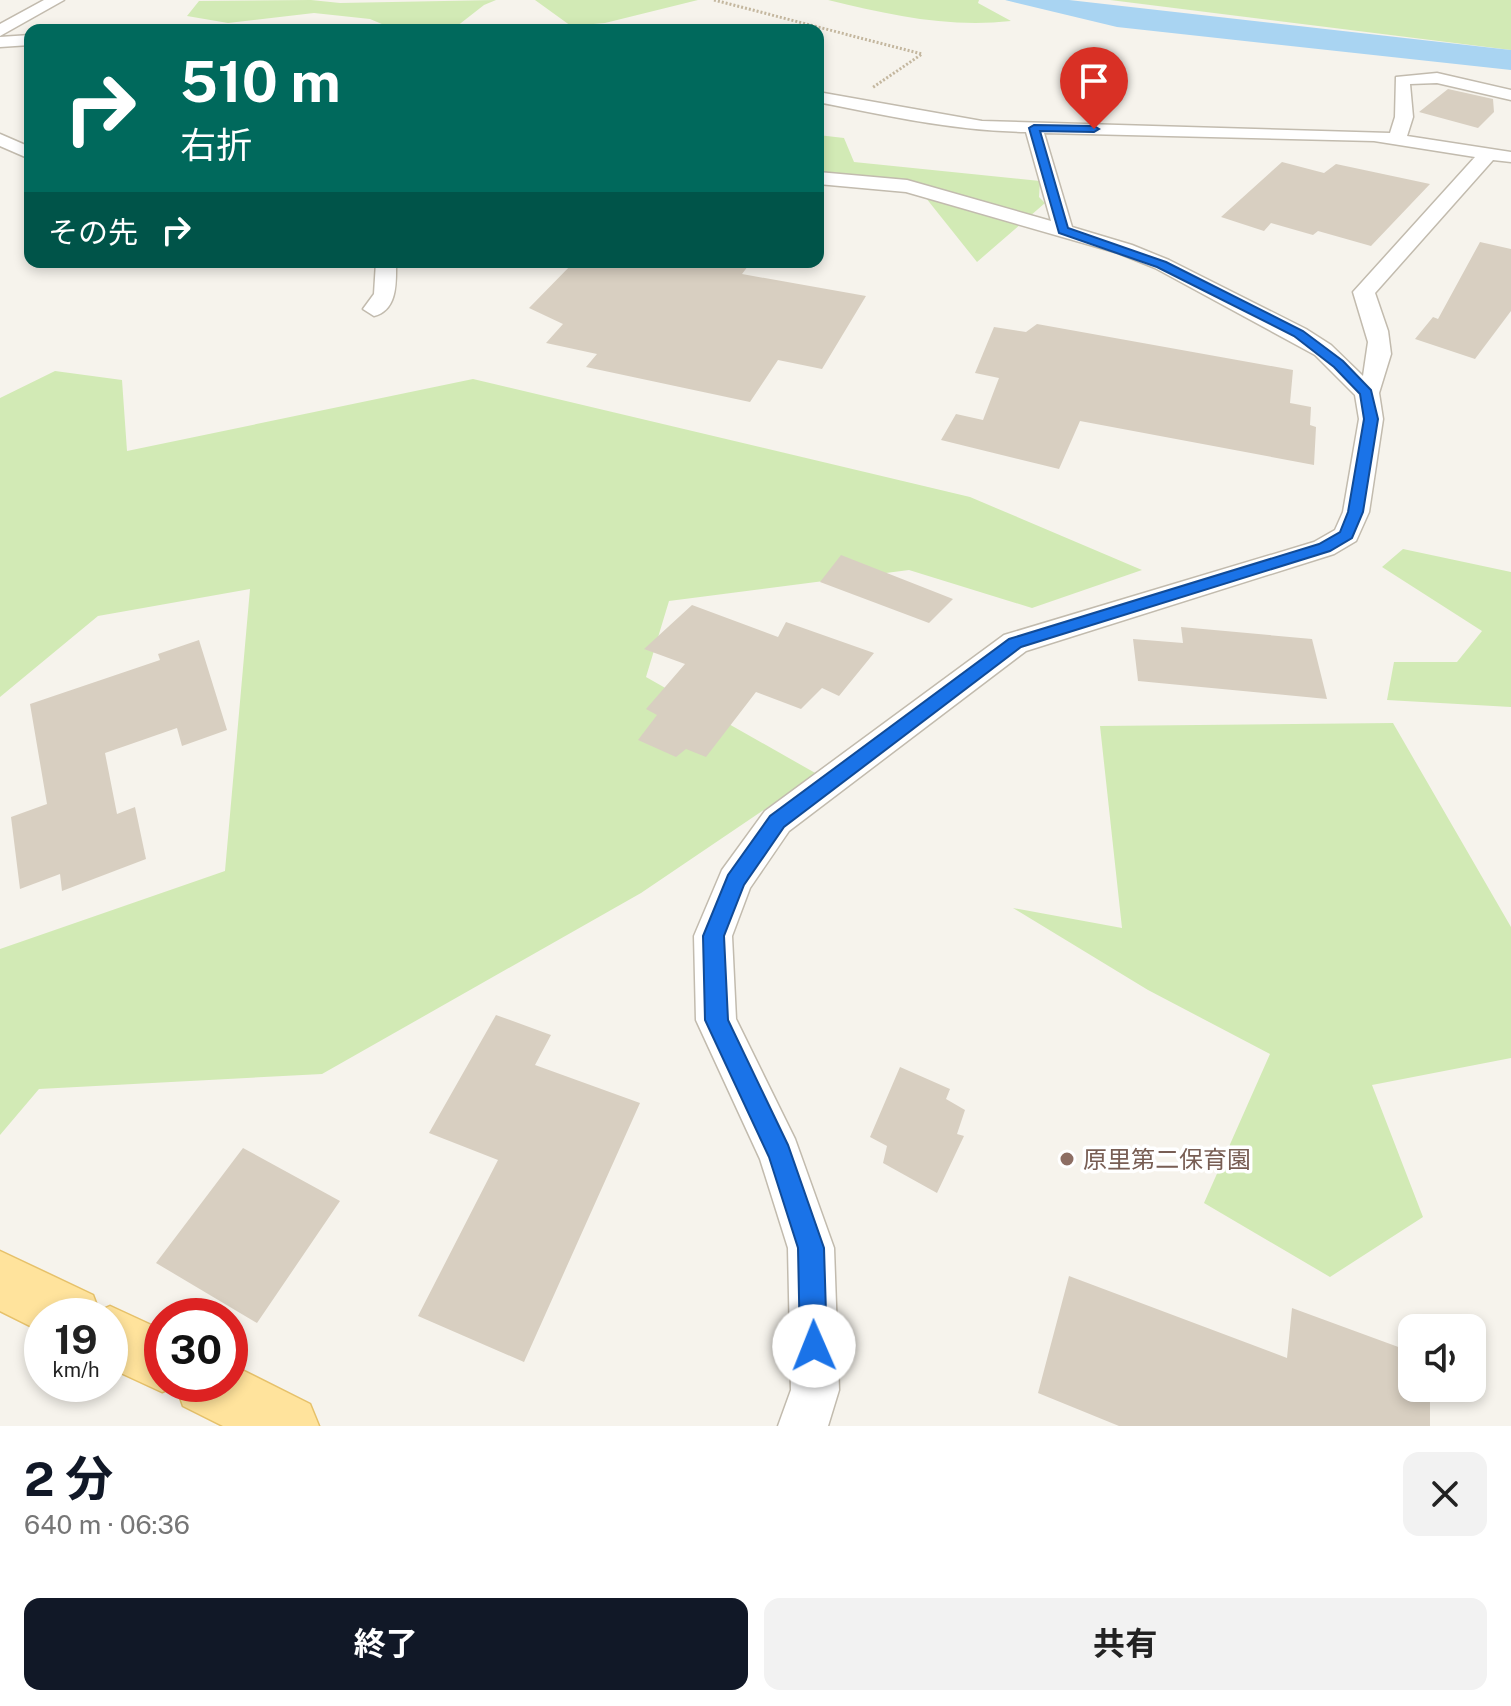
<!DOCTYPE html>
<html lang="ja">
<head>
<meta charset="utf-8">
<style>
  :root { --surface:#fff; --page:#f2f2f2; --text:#222; --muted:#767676; --accent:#111827 }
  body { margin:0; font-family:"Public Sans","Noto Sans JP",sans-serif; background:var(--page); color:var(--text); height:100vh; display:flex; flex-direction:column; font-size:30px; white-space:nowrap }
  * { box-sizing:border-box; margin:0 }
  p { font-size:26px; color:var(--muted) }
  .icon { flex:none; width:44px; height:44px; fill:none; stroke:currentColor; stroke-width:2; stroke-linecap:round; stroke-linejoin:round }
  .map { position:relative; height:1426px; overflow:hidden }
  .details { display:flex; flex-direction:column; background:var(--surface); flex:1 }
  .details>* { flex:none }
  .hud { position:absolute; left:24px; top:24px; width:800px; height:244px; border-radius:16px; box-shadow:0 4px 12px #0003; background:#00695c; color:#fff; overflow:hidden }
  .buttons { position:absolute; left:1398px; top:1314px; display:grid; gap:16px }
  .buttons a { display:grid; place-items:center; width:88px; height:88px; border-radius:16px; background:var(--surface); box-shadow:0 4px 12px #0003; font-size:40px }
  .speed { position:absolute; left:24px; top:1298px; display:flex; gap:16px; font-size:40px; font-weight:700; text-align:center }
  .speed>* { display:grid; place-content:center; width:104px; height:104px; border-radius:50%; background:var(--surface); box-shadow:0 4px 12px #0003; line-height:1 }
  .speed small { font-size:20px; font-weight:400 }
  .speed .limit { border:12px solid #d22; background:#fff; color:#111 }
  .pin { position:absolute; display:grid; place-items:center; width:68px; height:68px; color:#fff; margin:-82px -34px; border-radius:50% 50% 50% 0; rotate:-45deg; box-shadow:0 0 8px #0007 }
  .pin .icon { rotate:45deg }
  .me { position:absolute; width:88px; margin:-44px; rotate:359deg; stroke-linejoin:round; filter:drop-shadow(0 0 6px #0008) }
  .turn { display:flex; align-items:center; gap:28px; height:168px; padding:0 24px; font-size:36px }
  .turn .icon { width:104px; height:104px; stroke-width:2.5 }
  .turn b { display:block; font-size:56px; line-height:68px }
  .then { display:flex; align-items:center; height:76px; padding:0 24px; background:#0003; gap:16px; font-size:30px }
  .round { display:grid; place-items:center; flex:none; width:84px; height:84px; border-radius:16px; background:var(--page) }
  .head { display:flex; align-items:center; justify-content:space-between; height:136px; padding:0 24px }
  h1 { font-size:48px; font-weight:700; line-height:60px; color:var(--accent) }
  .cta { display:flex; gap:16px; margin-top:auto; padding:16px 24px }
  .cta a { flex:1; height:92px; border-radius:16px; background:var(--accent); color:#fff; font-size:32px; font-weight:700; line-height:92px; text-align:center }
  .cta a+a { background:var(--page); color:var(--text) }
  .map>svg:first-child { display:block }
  .green { fill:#d2eab5 }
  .water { fill:#a9d4f2 }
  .building { fill:#d8cfc1 }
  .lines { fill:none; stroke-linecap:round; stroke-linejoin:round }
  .minor-casing { stroke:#c2bbae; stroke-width:3 }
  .major-casing { stroke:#e6c16a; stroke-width:3 }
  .path { stroke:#c4b79f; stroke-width:3; stroke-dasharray:2 2; stroke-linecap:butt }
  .minor { fill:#fff; fill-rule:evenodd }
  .major { fill:#ffe39c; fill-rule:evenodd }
  .route { fill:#1a73e8; stroke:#114b97; stroke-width:2 }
  .education-dot { fill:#8d6e63; stroke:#fff; stroke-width:3 }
  .labels { text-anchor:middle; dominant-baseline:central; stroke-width:7; stroke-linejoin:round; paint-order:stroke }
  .near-education-label { font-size:24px; fill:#785e54; stroke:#fff; text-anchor:start }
</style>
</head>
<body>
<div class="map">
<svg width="1511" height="1426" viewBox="0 0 1511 1426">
  <rect width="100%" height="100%" fill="#f6f3ec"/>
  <path class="green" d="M311,0L340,3L496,0L484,5L452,30H396L370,19L314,13L228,23L187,16L199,1Z
    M535,0H698L605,23L571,26Z
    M828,0H979L978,3L1011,21C948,28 890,15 828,0Z
    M1110,0H1511V50Z
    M818,135L844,138L854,162L1040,181L1039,197L1045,203L977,262L914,183L818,171Z
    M55,371L122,380L127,451L473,379L970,497L1142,570L1032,608L909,570L669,601L646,677L817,774L641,893L322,1074L39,1089L0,1135V949L225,871L250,589L98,616L0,697V398Z
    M1403,549L1511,572V707L1387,700L1394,662H1457L1482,631L1382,567Z
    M1393,723L1511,927V1058L1372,1085L1423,1217L1330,1277L1204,1203L1270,1054L1148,990L1013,908L1122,928L1100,726Z"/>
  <path class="water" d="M1005,0H1069L1511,50V70L1117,27Z"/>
  <path class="building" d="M1448,89L1493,99L1494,112L1478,128L1419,112Z
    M1282,162L1324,173L1336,164L1430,184L1371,246L1318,231L1313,235L1271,223L1264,231L1221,217Z
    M1480,242L1511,249V311L1475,359L1415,339L1433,317L1438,319Z
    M574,262H751L742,274L866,296L822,369L778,360L750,402L586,367L597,354L546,343L563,324L529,308Z
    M1037,324L1293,370L1290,403L1311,407L1310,425L1316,427L1314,465L1080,421L1059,469L941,440L956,414L983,420L999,378L975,373L994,327L1026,332Z
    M841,555L953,599L929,623L820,582Z
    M692,605L778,637L786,622L874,653L839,696L822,688L801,709L756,692L706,757L686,749L676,757L638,740L657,715L646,709L685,664L644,649Z
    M1181,627L1312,639L1327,699L1138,681L1133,639L1183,643Z
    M199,640L227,730L182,746L177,728L105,753L117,814L135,807L146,859L62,891L60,874L20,889L11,817L47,804L30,704L160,660L158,654Z
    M496,1015L551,1035L535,1065L640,1103L524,1362L418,1316L498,1160L429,1133Z
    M900,1067L950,1089L946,1099L965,1110L957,1134L964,1136L937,1193L883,1163L887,1146L870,1137Z
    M243,1148L340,1201L257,1323L156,1263Z
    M1069,1276L1287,1358L1292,1308L1412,1352V1388H1430V1426H1119L1038,1393Z"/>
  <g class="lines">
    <g class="minor-casing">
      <path id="minor" d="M44,0H64L0,36V24Z
        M30,35V45L0,47V37Z
        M1437,73L1511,90V100L1437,83L1410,84L1413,117L1407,136L1511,152V162L1493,160L1375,293L1388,331L1391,354L1379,393L1383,419L1369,512L1356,541L1334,554L1026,651L789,831L750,888L732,936L736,1019L795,1139L834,1248L839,1390L828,1426H778L791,1390L788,1248L760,1159L696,1020L694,936L722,870L765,811L1004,635L1314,542L1335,530L1343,512L1359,419L1355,395L1315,355L1155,268L1118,253L906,192L818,184V172L907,180L1051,221L1026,132C956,131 887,116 818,102V92L982,121L1390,133L1395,117L1396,77ZM1044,133L1374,141L1475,157L1353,292L1368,342L1363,376L1331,345L1306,329L1169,260L1132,245L1072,227Z
        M0,134L30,147V159L0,146Z
        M376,262H396C396,282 398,310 374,316L363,309L374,294Z"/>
    </g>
    <g class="major-casing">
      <path id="major" d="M0,1251L93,1295L99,1311L110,1306L162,1330V1384H230V1364L310,1404L319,1426H223L183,1406L176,1386L162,1392L110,1368V1316H42V1332L0,1311Z"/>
    </g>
    <path class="path" d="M714,0L922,54L872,88"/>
    <use href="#minor" class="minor"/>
    <use href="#major" class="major"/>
  </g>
  <path class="route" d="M1034,125L1094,126L1099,129L1094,132L1040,131L1068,228L1166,262L1303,331L1343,361L1371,390L1378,419L1363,512L1352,538L1330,551L1021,647L784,827L744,885L724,936L728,1020L788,1145L824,1248L827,1346L823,1356L814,1360L804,1356L800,1346L798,1248L769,1157L705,1020L703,936L728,875L770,816L1009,639L1319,544L1340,532L1348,512L1364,419L1360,394L1334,367L1294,336L1157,267L1059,233L1029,128Z"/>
  <circle class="education-dot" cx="1067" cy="1159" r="8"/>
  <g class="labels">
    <g class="near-education-label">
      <text x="1083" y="1159">原里第二保育園</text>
    </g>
  </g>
</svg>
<div class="buttons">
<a><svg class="icon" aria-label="sound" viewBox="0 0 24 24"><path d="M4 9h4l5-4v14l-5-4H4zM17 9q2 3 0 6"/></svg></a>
</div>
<div class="speed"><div>19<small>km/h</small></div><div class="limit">30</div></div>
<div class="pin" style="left:1094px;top:129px;background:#d93025"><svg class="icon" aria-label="arrive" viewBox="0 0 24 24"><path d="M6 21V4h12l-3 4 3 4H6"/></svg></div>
<svg class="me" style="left:814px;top:1346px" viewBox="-20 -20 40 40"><circle r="19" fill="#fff"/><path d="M0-13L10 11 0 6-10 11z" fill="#1a73e8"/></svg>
<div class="hud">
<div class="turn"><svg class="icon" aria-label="right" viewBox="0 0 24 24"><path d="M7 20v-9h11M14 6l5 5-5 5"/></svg><div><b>510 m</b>右折</div></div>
<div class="then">その先<svg class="icon" aria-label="right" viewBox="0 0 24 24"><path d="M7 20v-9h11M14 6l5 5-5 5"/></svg></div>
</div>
</div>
<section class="details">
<div class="head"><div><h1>2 分</h1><p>640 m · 06:36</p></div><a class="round"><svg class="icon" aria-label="close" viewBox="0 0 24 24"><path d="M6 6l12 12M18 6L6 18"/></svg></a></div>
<div class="cta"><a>終了</a><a>共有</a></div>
</section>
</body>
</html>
